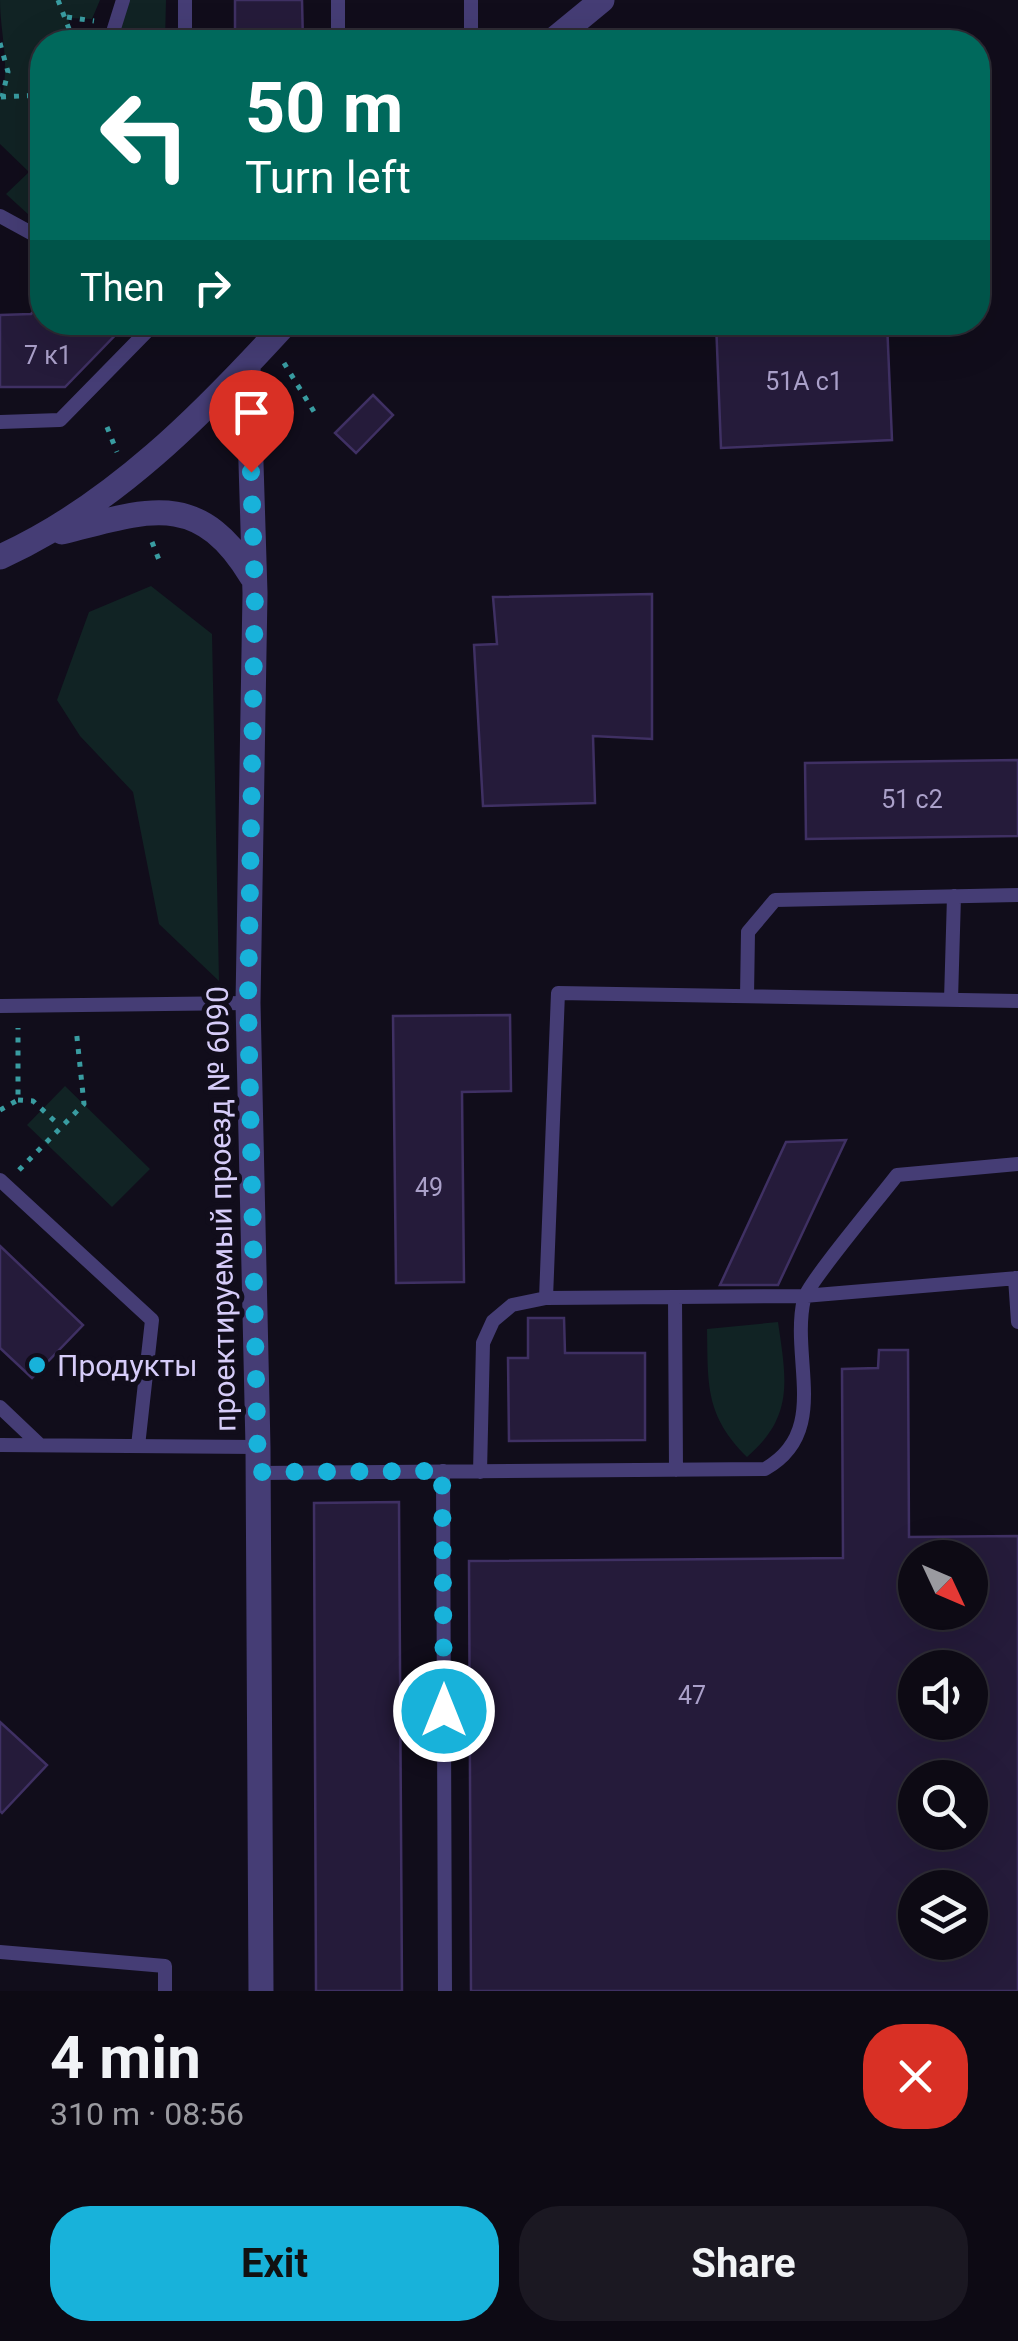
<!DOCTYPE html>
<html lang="en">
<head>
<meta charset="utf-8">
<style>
  :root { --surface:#0d0a14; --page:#1b1822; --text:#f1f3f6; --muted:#9a9aa0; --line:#2d2b34; --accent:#18b2da }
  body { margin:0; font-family:Roboto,sans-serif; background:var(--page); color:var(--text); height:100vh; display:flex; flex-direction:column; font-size:38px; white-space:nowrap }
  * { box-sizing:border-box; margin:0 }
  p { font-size:32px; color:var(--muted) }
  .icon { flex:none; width:55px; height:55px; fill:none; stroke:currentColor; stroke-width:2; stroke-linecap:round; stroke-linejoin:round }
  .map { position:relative; height:1991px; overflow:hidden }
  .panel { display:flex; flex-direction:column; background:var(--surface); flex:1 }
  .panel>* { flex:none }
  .banner { position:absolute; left:30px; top:30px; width:960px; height:305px; border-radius:40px; box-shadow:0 10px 40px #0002,0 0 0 2px var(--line); background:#00695c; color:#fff; overflow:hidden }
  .needle { width:65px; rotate:134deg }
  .tools { position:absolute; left:898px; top:1540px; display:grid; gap:20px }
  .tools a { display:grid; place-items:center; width:90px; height:90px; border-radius:50%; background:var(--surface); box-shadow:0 10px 40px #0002,0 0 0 2px var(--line); font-size:50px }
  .pin { position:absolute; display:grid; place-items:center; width:85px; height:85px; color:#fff; margin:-102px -42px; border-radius:50% 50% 50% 0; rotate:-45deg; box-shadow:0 0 10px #0007 }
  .pin .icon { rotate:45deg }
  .me { position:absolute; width:110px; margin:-55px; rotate:0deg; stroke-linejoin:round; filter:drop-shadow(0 0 8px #0008) }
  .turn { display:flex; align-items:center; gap:35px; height:210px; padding:0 50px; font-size:45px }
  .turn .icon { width:130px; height:130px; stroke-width:2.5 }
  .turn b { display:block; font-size:70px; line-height:85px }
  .then { display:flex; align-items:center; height:95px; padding:0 50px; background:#0003; gap:20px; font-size:38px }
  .round { display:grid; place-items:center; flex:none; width:105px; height:105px; border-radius:40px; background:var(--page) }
  .overview { display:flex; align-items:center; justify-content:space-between; height:170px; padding:0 50px }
  h1 { font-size:60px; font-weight:700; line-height:75px }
  .action { display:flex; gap:20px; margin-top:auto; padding:20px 50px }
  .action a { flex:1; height:115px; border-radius:40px; background:var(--accent); color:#111; font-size:40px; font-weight:700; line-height:115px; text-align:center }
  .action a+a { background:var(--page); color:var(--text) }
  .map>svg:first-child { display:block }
  .green { fill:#112324 }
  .building { fill:#251b3a; stroke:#3f3063; stroke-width:2.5; fill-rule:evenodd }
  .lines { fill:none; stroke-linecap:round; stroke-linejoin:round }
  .path { stroke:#399ca1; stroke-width:5; stroke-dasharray:5 8; stroke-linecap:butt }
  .lane { stroke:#453d75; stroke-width:14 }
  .street { stroke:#453d75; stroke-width:25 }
  .route { stroke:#18b2da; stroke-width:18; stroke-dasharray:0 32.4 }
  .poi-dot { fill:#18b2da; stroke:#110d1b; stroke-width:4 }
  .labels { text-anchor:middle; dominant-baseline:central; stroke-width:10; stroke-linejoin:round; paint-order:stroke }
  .number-label { font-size:25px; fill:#aaa0c9 }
  .street-label { font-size:30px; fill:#d6ccf9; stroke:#110d1b }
  .poi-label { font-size:30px; fill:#d6ccf9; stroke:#110d1b; text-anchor:start }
</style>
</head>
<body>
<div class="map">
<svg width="1018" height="1991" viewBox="0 0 1018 1991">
  <rect width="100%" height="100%" fill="#110d1b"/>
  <path class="green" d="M0,0H100L92,19L68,18L74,42H42L41,226L6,194L29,172L0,144V86L2,94C10,64 0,32 0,0Z
    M123,0H166L165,42H116Z
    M151,586L212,634L219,981L159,924L133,792L80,736L57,700L89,612Z
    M65,1086L150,1169L112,1207L27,1125Z
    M778,1322C786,1378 795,1416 747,1457C705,1415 708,1385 707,1329Z"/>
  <path class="building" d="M235,0H302L303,42H235Z
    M42,303V322H128L65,387H0V315L31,314Z
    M716,322H887L892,440L721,448Z
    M373,395L393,415L356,453L335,433Z
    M652,594V739L593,736L595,803L483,806L474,645L497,644L493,597Z
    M1018,760V836L806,839L805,763Z
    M510,1015L511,1091L462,1092L464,1282L396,1283L393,1016Z
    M846,1140L778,1285H720L786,1142Z
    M0,1246L83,1325L32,1378L0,1348Z
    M528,1318H564L565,1353H645V1440L509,1441L508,1358H528Z
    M879,1350H908L909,1537L1018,1536V1991H471L469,1561L843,1558L842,1369L878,1368ZM915,1558H970V1612H915ZM915,1668H970V1722H915ZM915,1778H970V1832H915ZM915,1888H970V1942H915Z
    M399,1502L402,1991H316L314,1503Z
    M0,1722L47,1765L2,1813L0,1811Z"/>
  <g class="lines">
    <path class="path" d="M58,0L74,42
      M67,17L94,21
      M0,43L8,72L2,97
      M1,97L42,95
      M284,363L316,415
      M107,427L117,452
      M152,542L159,560
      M18,1100L33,1101L60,1126
      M0,1110L18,1100V1028
      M19,1170L84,1104L76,1028"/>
    <path class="lane" d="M338,0V42
      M116,42L112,35L123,0
      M185,42V0
      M471,42V0
      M0,216L33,234L42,225
      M0,422L60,420L156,322
      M747,996L748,932L775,900L1018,895
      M951,1000L954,896
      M0,1006L248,1003
      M0,1180L152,1320L138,1446
      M1015,1278L1018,1322
      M546,1298L558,993L1018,1001
      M0,1407L40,1445
      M0,1445L258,1447
      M676,1470L675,1297L804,1296L1018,1278
      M443,1471L445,1991
      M480,1472L483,1343L493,1321L512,1305L546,1298L675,1297
      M258,1473L765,1469C831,1432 790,1359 804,1299C807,1284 882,1195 897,1175L1018,1164
      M0,1952L165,1966V1991"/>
    <path class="street" d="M551,42L602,0
      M248,366L255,593L248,1003L258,1447L261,1991
      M62,532C148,510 199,489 252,577
      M0,557C113,506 204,413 287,322"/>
  </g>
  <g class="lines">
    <path class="route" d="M251,472L255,592L248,1002L258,1472L442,1471L444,1711"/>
  </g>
  <circle class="poi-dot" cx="37" cy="1365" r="10"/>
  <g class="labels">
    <g class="number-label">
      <text x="48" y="355">7 к1</text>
      <text x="804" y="381">51А с1</text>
      <text x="912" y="799">51 с2</text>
      <text x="429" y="1187">49</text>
      <text x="692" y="1695">47</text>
    </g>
    <g class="street-label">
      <text transform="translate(221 1209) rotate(-91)">проектируемый проезд № 6090</text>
    </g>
    <g class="poi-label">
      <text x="57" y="1365">Продукты</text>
    </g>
  </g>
</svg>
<div class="tools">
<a><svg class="needle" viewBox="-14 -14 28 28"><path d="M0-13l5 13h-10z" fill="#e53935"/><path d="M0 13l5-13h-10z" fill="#9a9aa0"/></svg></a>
<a><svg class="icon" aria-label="sound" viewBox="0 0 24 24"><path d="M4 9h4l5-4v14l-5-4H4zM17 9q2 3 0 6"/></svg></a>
<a><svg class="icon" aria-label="search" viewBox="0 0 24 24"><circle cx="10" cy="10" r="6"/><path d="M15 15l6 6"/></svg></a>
<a><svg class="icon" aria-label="layers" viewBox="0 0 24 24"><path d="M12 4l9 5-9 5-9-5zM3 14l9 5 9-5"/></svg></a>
</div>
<div class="pin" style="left:251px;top:472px;background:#d93025"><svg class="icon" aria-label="arrive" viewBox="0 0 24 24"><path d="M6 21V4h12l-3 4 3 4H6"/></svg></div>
<svg class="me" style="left:444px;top:1711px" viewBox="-20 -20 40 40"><circle r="17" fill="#18b2da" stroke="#fff" stroke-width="3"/><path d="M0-11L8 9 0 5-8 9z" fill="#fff"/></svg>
<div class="banner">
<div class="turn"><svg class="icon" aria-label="left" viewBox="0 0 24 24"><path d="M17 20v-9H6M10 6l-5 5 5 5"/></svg><div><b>50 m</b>Turn left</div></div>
<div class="then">Then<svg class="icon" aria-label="right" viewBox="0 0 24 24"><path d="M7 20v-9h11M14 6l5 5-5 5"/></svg></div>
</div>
</div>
<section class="panel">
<div class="overview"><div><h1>4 min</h1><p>310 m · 08:56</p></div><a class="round" style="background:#d93025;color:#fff"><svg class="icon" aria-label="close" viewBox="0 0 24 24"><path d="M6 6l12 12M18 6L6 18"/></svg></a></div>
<div class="action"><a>Exit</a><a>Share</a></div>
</section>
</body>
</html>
